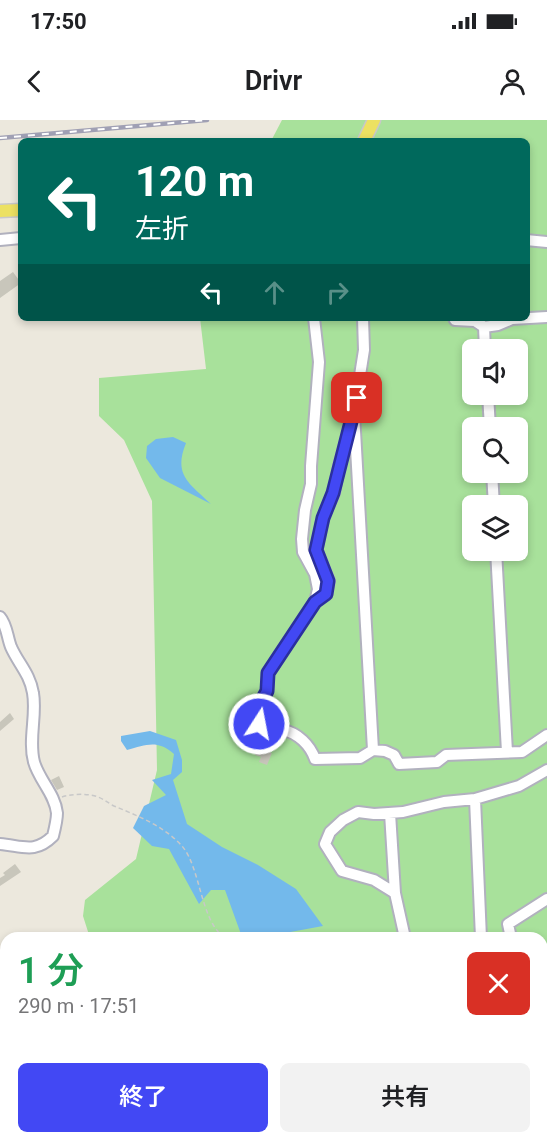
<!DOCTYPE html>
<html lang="ja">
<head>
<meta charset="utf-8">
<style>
  :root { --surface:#fff; --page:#f2f2f2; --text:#202124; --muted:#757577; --accent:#4248f4 }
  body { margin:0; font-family:Roboto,"Noto Sans JP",sans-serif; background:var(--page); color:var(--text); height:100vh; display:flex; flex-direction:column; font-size:22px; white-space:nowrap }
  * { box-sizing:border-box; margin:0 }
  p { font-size:20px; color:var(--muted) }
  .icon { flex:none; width:33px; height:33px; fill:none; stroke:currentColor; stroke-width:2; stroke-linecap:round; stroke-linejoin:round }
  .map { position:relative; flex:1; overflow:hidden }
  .sheet { position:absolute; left:0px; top:812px; width:548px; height:212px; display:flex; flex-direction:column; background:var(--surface); border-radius:18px 18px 0 0; box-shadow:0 3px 9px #0003 }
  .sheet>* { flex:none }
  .hud { position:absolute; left:18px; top:18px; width:512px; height:183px; border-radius:9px; box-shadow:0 3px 9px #0003; background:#00695c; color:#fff; overflow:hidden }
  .tools { position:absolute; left:462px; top:219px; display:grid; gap:12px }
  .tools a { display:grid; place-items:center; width:66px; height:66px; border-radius:9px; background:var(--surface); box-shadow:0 3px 9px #0003; font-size:30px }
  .pin { position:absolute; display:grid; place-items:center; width:51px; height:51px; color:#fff; margin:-26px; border-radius:12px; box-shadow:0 3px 9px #0006 }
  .me { position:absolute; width:66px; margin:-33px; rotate:11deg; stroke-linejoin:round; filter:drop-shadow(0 0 4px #0008) }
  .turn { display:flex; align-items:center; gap:21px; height:126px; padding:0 18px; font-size:27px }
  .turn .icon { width:78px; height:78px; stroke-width:2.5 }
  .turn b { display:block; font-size:42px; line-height:51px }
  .lanes { display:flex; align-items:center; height:57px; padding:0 18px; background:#0003; justify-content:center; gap:30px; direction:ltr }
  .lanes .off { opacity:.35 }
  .round { display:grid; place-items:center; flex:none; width:63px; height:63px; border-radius:9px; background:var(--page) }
  .headline { display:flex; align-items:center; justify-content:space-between; height:102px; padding:0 18px }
  h1 { font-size:36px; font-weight:600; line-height:45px; color:#1e9e55 }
  .button { display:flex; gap:12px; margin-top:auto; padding:12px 18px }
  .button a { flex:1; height:69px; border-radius:9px; background:var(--accent); color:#fff; font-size:24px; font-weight:600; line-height:69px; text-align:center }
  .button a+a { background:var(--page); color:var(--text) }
  .status { display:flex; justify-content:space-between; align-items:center; height:42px; padding:0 30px; background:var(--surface); direction:ltr }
  .status svg { height:16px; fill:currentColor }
  header { display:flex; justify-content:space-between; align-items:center; height:78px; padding:0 18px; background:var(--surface); font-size:27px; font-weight:600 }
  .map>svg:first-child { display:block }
  .green { fill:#a8e19b; fill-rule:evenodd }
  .water { fill:#73b9eb }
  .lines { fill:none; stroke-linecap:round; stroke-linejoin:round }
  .stream { stroke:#73b9eb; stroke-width:2 }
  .building { fill:#c8c6bb }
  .minor-casing { stroke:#b1b1be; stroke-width:14 }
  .major-casing { stroke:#c8c8c8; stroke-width:15 }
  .path { stroke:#c8c8c8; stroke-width:1.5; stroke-dasharray:4.5 3; stroke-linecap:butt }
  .minor { stroke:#fff; stroke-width:10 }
  .major { stroke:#ece162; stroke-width:12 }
  .rail-casing { stroke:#a0a0b4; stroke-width:4.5 }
  .rail { stroke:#fff; stroke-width:2; stroke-dasharray:7; stroke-linecap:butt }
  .route-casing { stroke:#2b2f9f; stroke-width:15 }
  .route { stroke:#4248f4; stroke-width:10 }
</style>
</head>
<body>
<div class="status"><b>17:50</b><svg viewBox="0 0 49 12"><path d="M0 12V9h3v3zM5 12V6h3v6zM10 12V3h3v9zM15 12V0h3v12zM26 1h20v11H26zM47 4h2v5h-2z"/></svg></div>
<header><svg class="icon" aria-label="back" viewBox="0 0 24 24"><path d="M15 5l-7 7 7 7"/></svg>Drivr<svg class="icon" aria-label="person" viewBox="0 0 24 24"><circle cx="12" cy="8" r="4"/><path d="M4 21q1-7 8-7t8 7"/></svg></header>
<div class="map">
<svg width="547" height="1022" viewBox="0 0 547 1022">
  <rect width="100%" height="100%" fill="#ece8dd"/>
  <path class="green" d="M282,0H547V1022H84V1017H542V818H90L83,796L85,780L136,739L157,650L152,381L124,320L99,296V258L206,249L200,198H526V21H271ZM472,230H518V274H472ZM472,308H518V352H472ZM472,386H518V430H472Z"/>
  <path class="water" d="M173,317L186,323C173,355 189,363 211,384L160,358L146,338L147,326L156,319Z
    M150,611L176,620L182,640V652L173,660L187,704L222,727L258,745L296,769L323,806L263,817H242L225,770H211L199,784L169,729L152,726L133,708L144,686L166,675L152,660L171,654L174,634C157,619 146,625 127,630L121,621V616Z"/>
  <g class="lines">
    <path class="stream" d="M0,973L6,983
      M23,1017V1022"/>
  </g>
  <path class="building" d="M13,152L21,163L0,178V161Z
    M10,593L14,599L0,611V602Z
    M258,627L272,633L267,645L259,642L261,637L255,635Z
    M59,656L64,667L57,670L51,660Z
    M15,744L21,752L0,766V758L5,755L3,753Z"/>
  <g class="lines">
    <g class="minor-casing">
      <path id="minor" d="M0,120L21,118
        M526,120L547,122
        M314,198L319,242L311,346V364L305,390L302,419L303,432L315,454L318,469L315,482L268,553L267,571L258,588L259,604C266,610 274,608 283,610C298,613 310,625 315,639L360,638L373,630L385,631L394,635L399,644L437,642L446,635L522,632L547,615
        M454,198L455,200L475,201L484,207L498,205L512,199L547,197
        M484,207L485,230
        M488,274L490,308
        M354,293L373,630
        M492,352L494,386
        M496,430L507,632
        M315,482L326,474L329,461L316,430L323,398L334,373L339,346L354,293L364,230L363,198
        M0,497C7,505 7,517 11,527C18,543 30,554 33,573C37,595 28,620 34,642C39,660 55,674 57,693C57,700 55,708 53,716C35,734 23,726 0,724
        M475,679L481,818
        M390,693L395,773
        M405,818L395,773L374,760L342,751L325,724L330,712L343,700L358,692L374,694L403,692L444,682L475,679L519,666L547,650
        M511,818L508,804L547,779
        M542,882L547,875
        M521,1022L528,1017"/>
    </g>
    <g class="major-casing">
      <path id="major" d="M364,21L374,0
        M0,91L21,90"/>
    </g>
    <path class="path" d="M62,677C70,674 89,673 98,677C104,679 108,683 114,686C138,696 164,706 182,726C201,748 200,801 225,818"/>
    <use href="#minor" class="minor"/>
    <use href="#major" class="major"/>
    <g class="rail-casing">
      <path id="rail" d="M0,18L207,0"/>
    </g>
    <use href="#rail" class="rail"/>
  </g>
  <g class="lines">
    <g class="route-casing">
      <path id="route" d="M259,604L258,588L267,571L268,553L315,482L326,474L328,461L316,430L323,398L333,373L357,278"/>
    </g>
    <use href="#route" class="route"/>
  </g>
</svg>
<div class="tools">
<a><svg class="icon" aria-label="sound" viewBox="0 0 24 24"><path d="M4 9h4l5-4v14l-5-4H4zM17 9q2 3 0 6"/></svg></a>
<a><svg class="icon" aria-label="search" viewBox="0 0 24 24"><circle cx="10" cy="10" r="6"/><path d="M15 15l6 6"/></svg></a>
<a><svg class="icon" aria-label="layers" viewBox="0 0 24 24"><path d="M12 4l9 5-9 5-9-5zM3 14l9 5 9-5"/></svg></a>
</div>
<div class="pin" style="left:357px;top:278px;background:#d93025"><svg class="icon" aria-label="arrive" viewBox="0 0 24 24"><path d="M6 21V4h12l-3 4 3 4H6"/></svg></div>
<svg class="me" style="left:259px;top:604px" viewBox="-20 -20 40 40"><circle r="17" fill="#4248f4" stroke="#fff" stroke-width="3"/><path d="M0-11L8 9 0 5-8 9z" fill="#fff"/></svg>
<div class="hud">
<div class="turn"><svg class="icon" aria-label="left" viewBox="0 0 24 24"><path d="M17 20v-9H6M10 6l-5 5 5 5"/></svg><div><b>120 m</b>左折</div></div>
<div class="lanes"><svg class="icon" aria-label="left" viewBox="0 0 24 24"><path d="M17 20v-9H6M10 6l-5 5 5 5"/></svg><svg class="icon off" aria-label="ahead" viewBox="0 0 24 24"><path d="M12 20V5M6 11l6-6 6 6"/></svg><svg class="icon off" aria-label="right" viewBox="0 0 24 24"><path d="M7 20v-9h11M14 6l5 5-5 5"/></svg></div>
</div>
<section class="sheet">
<div class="headline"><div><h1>1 分</h1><p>290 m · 17:51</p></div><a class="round" style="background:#d93025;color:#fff"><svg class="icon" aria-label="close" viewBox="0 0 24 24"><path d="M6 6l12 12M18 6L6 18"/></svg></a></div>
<div class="button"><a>終了</a><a>共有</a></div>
</section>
</div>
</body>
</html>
